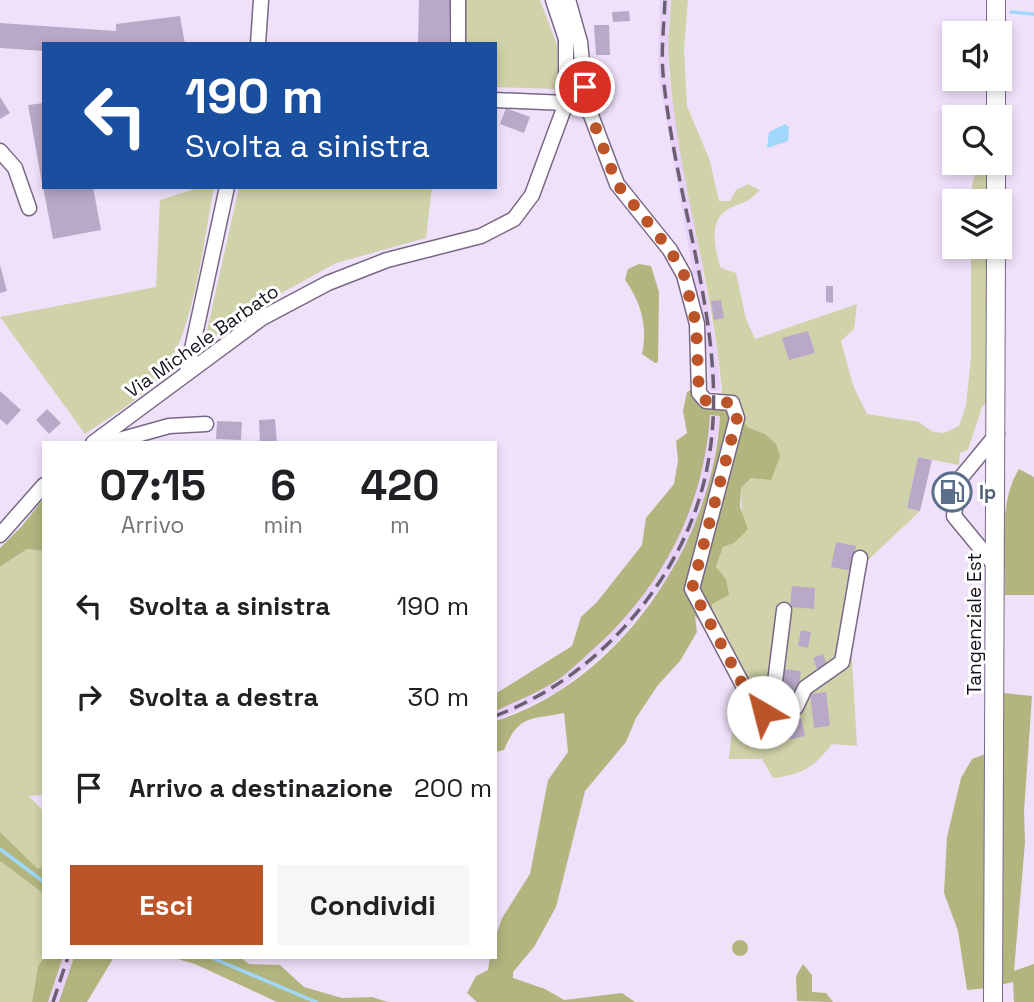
<!DOCTYPE html>
<html lang="it">
<head>
<meta charset="utf-8">
<style>
  :root { --surface:#fff; --page:#f6f6f6; --text:#202124; --muted:#757577; --accent:#bb5529 }
  body { margin:0; font-family:"Space Grotesk",sans-serif; background:var(--page); color:var(--text); height:100vh; display:flex; flex-direction:column; font-size:26px; white-space:nowrap }
  * { box-sizing:border-box; margin:0 }
  p { font-size:23px; color:var(--muted) }
  .icon { flex:none; width:38px; height:38px; fill:none; stroke:currentColor; stroke-width:2; stroke-linecap:round; stroke-linejoin:round }
  .map { position:relative; flex:1; overflow:hidden }
  .drawer { position:absolute; left:42px; top:441px; width:455px; height:518px; display:flex; flex-direction:column; background:var(--surface); border-radius:0px; box-shadow:0 4px 10px #0003 }
  .drawer>* { flex:none }
  .guide { position:absolute; left:42px; top:42px; width:455px; height:147px; border-radius:0px; box-shadow:0 4px 10px #0003; background:#1a4fa0; color:#fff; overflow:hidden }
  .tools { position:absolute; left:942px; top:21px; display:grid; gap:14px }
  .tools a { display:grid; place-items:center; width:70px; height:70px; border-radius:0px; background:var(--surface); box-shadow:0 4px 10px #0003; font-size:35px }
  .pin { position:absolute; display:grid; place-items:center; width:60px; height:60px; color:#fff; margin:-30px; border:4px solid #fff; border-radius:50%; box-shadow:0 2px 7px #0007 }
  .me { position:absolute; width:77px; margin:-38px; rotate:323deg; stroke-linejoin:round; filter:drop-shadow(0 0 5px #0008) }
  .turn { display:flex; align-items:center; gap:24px; height:147px; padding:0 28px; font-size:32px }
  .turn .icon { width:91px; height:91px; stroke-width:2.5 }
  .turn b { display:block; font-size:49px; line-height:60px }
  .eta { display:flex; justify-content:space-evenly; align-items:center; height:119px; text-align:center }
  .eta b { font-size:42px; font-weight:700; line-height:49px }
  .cta { display:flex; gap:14px; margin-top:auto; padding:14px 28px }
  .cta a { flex:1; height:80px; border-radius:0px; background:var(--accent); color:#fff; font-size:28px; font-weight:700; line-height:80px; text-align:center }
  .cta a+a { background:var(--page); color:var(--text) }
  ul { padding:0; list-style:none }
  li { display:flex; align-items:center; gap:21px; height:91px; padding:0 28px }
  li div { flex:1 }
  li b { display:block; font-size:26px }
  li em { font-style:normal }
  .map>svg:first-child { display:block }
  .built { fill:#e9d2f9 }
  .green { fill:#d0d2aa }
  .forest { fill:#b2b57e }
  .water { fill:#9fd8fa }
  .lines { fill:none; stroke-linecap:round; stroke-linejoin:round }
  .stream { stroke:#9fd8fa; stroke-width:3.5 }
  .building { fill:#b9a8c8 }
  .minor-casing { stroke:#796885; stroke-width:17 }
  .major-casing { stroke:#796885; stroke-width:20 }
  .minor { stroke:#fff; stroke-width:14 }
  .major { stroke:#fff; stroke-width:18 }
  .rail { stroke:#6a6071; stroke-width:3.5; stroke-dasharray:14 7; stroke-linecap:butt }
  .route { stroke:#bb5529; stroke-width:12; stroke-dasharray:0 21.6 }
  .labels { text-anchor:middle; dominant-baseline:central; stroke-width:6; stroke-linejoin:round; paint-order:stroke }
  .street-label { font-size:19px; fill:#19121d; stroke:#fff }
  .service-label { font-size:19px; font-weight:bold; fill:#4e5e75; stroke:#fff; text-anchor:start }
</style>
</head>
<body>
<div class="map">
<svg width="1034" height="1002" viewBox="0 0 1034 1002">
  <rect width="100%" height="100%" fill="#f0e1fb"/>
  <path class="built" d="M660,0H670L668,73L718,358L720,390L710,391L708,359L658,73Z
    M710,415L720,416L711,479L697,522L667,580L620,639L559,691L495,721V711L554,682L584,657L701,476Z
    M63,957H74L59,1002H49Z"/>
  <path class="green" d="M465,0H540L557,45V89L495,87V44H465Z
    M671,0H688L684,50L687,106L710,161L719,201H730L736,190L748,184L760,190C745,206 741,201 727,210C708,221 715,251 721,268L736,273L746,319L755,339L857,304L854,329L841,341L853,385L867,414L919,422L933,432L944,433L959,426L966,405L971,357V247H986V403L982,407L968,450L960,453L959,465L918,457L907,508L920,511L865,563L851,642L857,746L832,744C815,767 801,775 773,778L762,759H729C731,740 731,719 749,709L706,627L712,616V604L726,579L716,568L723,547L734,543L742,516L741,488L751,478L765,434L747,427L738,410L723,406C716,291 677,180 669,64C667,43 670,21 671,0Z
    M977,163H987V201H969Z
    M201,187H214C204,238 192,350 154,384C134,403 108,418 85,434L0,317L156,287L160,200Z
    M239,187H432L426,238L336,263L269,300L204,344Z
    M27,549L44,551V795L29,796L44,812V866L38,870L0,832V567Z
    M0,861L44,894V957L38,966L32,1002H0Z"/>
  <path class="forest" d="M639,264L651,266L659,292L658,362L655,363L642,354C648,327 641,302 625,280L628,269Z
    M692,389L738,410L747,427L765,434L776,444L780,456L771,480L751,478L741,488L740,507L748,529L734,543L723,547L716,567L726,579L729,595L712,604V616L706,627L695,616L697,632L680,661L658,685L636,718L626,742L585,791L556,907L534,947L513,972V978L545,989L564,1000L622,993L635,1002H477L467,993L476,976L488,970L490,957H495V938L502,918L530,874L548,780L568,752L564,713C530,720 519,714 504,750L495,752V721C620,683 713,542 720,416L710,415C704,509 660,591 590,652C579,662 566,675 553,683C535,694 514,702 495,711V694L572,646L581,617L597,602L642,545L646,518L674,484L678,460L676,441L687,433L683,411L687,392Z
    M1019,469L1034,477V595H1005C1006,555 997,504 1019,469Z
    M44,498V551L27,549L0,567V548L22,526Z
    M1004,693L1032,696L1024,812L1025,842L1014,971L1034,964V1002H1014L1013,982L1000,985Z
    M988,753L987,988L967,990L958,931L944,893L947,837L961,778L972,759Z
    M0,832L38,869L44,866V894L0,861Z
    M732 948a8 8 0 1 1 16 0a8 8 0 1 1-16 0Z
    M44,957H63L48,1002H32L38,966Z
    M74,957H114L87,1002H59Z
    M170,957H240L249,964L280,965L304,987L342,998L372,997L388,1002H277L195,964Z
    M803,964L812,975V992L826,993L833,1002L797,1001L796,976Z"/>
  <path class="water" d="M785,124L789,127L788,141L767,148L769,132Z"/>
  <g class="lines">
    <path class="stream" d="M1011,12L1034,14
      M0,849L44,882
      M210,957L316,1002"/>
  </g>
  <path class="building" d="M419,0H450L449,44H418Z
    M629,11L630,21L613,22L612,12Z
    M180,16L185,44H44V51L0,48V23L116,31V24Z
    M594,25H609L610,55H596Z
    M0,97L10,113L0,119Z
    M44,103V183H42L28,105Z
    M506,108L530,117L524,133L500,124Z
    M43,187H93L101,230L53,239Z
    M0,265L7,291L0,293Z
    M826,286H833V303L826,302Z
    M721,300L724,318L714,320L711,301Z
    M808,331L815,353L789,360L782,338Z
    M0,391L21,410L7,425L0,419Z
    M47,409L61,423L49,434L36,420Z
    M275,419L277,443H260L259,420Z
    M217,421L242,422L241,440L216,439Z
    M918,457L932,460L920,511L907,508Z
    M941,475L967,481L960,508L934,502Z
    M836,542L856,546L852,571L831,567Z
    M792,586L815,588L814,609L790,607Z
    M801,630L811,632L808,648L798,646Z
    M823,654L828,667L818,671L813,658Z
    M783,669L801,671L799,691L780,689Z
    M826,692L830,726L814,728L810,694Z
    M801,718L805,736L769,744L765,725Z"/>
  <g class="lines">
    <g class="minor-casing">
      <path id="minor" d="M458,0V43
        M564,0L569,3L580,42L586,102L617,184L670,250L684,275L697,324L699,393L706,401L732,403L737,418L692,589L746,691L763,712L796,707L805,688L842,662L860,558
        M258,44L261,0
        M495,100L566,103
        M0,151L15,168L29,208
        M187,372L227,187
        M102,436L119,440L169,426L206,424
        M93,443L262,318L328,283L387,260L481,236L514,219L532,195L566,103V39L553,0
        M0,535L44,485
        M996,567L954,516L959,480L997,434
        M751,699L775,682L784,610"/>
    </g>
    <g class="major-casing">
      <path id="major" d="M996,0V33
        M996,79V117
        M996,163V201
        M993,1002L996,247"/>
    </g>
    <use href="#minor" class="minor"/>
    <use href="#major" class="major"/>
    <path class="rail" d="M495,716C556,693 610,650 649,597C775,425 681,261 663,74C661,50 664,24 665,0
      M53,1002L68,957"/>
  </g>
  <g class="lines">
    <path class="route" d="M585,87L586,102L617,184L670,250L684,275L696,324L699,393L706,401L732,403L737,418L692,589L746,691L763,712"/>
  </g>
  <defs>
    <g id="fuel-ring" transform="scale(2.0125)"><circle r="9.5" fill="#fff" stroke="#5c6f8a" stroke-width="1.5"/><path d="M-5.5-6h7V0h2V4h1.3V-2.5L3-4.5l.8-.8L6-3V5H2.5V1h-1V6h-7ZM-4.2-4.7v3.2H.2V-4.7Z" fill="#5c6f8a"/></g>
  </defs>
  <g fill-rule="evenodd">
    <use href="#fuel-ring" x="952" y="492"/>
  </g>
  <g class="labels">
    <g class="street-label">
      <text transform="translate(202 341) rotate(-35)">Via Michele Barbato</text>
      <text transform="translate(974 624) rotate(-90)">Tangenziale Est</text>
    </g>
    <g class="service-label">
      <text x="979" y="492">Ip</text>
    </g>
  </g>
</svg>
<div class="tools">
<a><svg class="icon" aria-label="sound" viewBox="0 0 24 24"><path d="M4 9h4l5-4v14l-5-4H4zM17 9q2 3 0 6"/></svg></a>
<a><svg class="icon" aria-label="search" viewBox="0 0 24 24"><circle cx="10" cy="10" r="6"/><path d="M15 15l6 6"/></svg></a>
<a><svg class="icon" aria-label="layers" viewBox="0 0 24 24"><path d="M12 4l9 5-9 5-9-5zM3 14l9 5 9-5"/></svg></a>
</div>
<div class="pin" style="left:585px;top:87px;background:#d93025"><svg class="icon" aria-label="arrive" viewBox="0 0 24 24"><path d="M6 21V4h12l-3 4 3 4H6"/></svg></div>
<svg class="me" style="left:763px;top:712px" viewBox="-20 -20 40 40"><circle r="19" fill="#fff"/><path d="M0-13L10 11 0 6-10 11z" fill="#bb5529"/></svg>
<div class="guide">
<div class="turn"><svg class="icon" aria-label="left" viewBox="0 0 24 24"><path d="M17 20v-9H6M10 6l-5 5 5 5"/></svg><div><b>190 m</b>Svolta a sinistra</div></div>
</div>
<section class="drawer">
<div class="eta">
<div><b>07:15</b><p>Arrivo</p></div>
<div><b>6</b><p>min</p></div>
<div><b>420</b><p>m</p></div>
</div>
<ul>
<li><svg class="icon" aria-label="left" viewBox="0 0 24 24"><path d="M17 20v-9H6M10 6l-5 5 5 5"/></svg><div><b>Svolta a sinistra</b></div><em>190 m</em></li>
<li><svg class="icon" aria-label="right" viewBox="0 0 24 24"><path d="M7 20v-9h11M14 6l5 5-5 5"/></svg><div><b>Svolta a destra</b></div><em>30 m</em></li>
<li><svg class="icon" aria-label="arrive" viewBox="0 0 24 24"><path d="M6 21V4h12l-3 4 3 4H6"/></svg><div><b>Arrivo a destinazione</b></div><em>200 m</em></li>
</ul>
<div class="cta"><a>Esci</a><a>Condividi</a></div>
</section>
</div>
</body>
</html>
